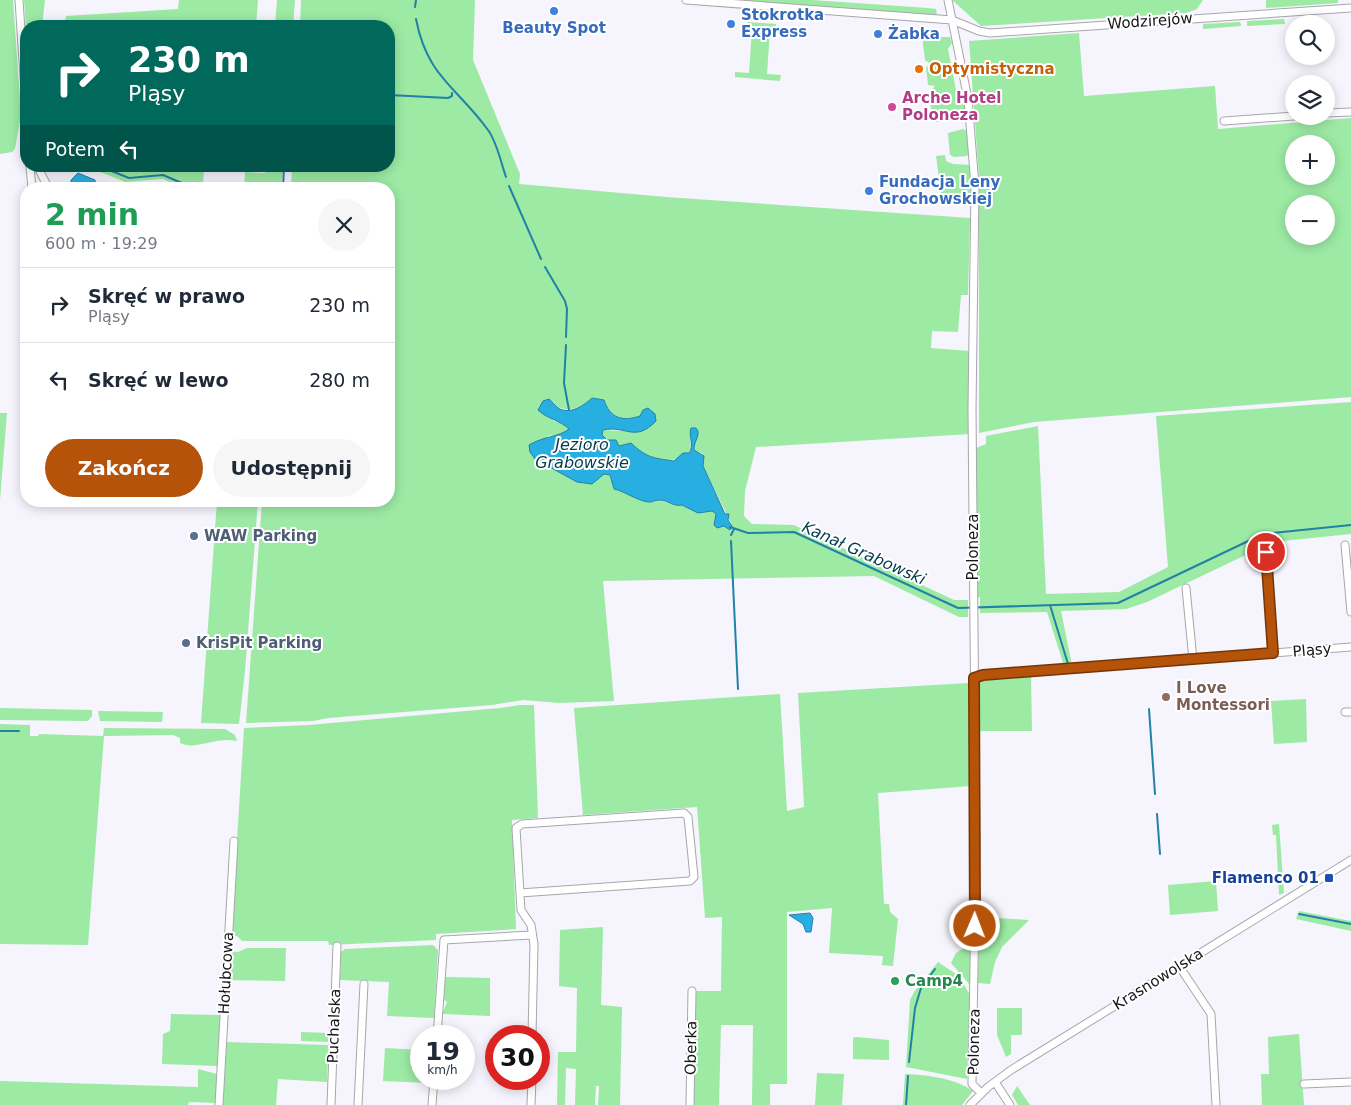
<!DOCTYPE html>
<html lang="pl">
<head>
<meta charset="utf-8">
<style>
  :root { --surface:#fff; --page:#f6f6f7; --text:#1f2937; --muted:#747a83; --line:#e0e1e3; --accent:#b45309 }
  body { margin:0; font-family:"DejaVu Sans",sans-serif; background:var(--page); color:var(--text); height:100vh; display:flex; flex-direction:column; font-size:19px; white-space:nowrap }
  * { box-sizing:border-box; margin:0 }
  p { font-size:16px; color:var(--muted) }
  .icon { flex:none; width:28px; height:28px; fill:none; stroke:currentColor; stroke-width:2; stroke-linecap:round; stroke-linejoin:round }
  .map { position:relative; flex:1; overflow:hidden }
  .drawer { position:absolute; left:20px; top:182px; width:375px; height:325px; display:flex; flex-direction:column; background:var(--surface); border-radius:20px; box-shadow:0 2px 12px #0003 }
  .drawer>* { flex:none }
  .banner { position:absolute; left:20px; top:20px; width:375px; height:152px; border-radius:20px; box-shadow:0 2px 12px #0003; background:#00695c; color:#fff; overflow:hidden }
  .buttons { position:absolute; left:1285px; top:15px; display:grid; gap:10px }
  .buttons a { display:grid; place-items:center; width:50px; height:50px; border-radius:50%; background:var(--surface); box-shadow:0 2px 12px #0003; font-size:25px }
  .speed { position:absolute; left:410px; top:1025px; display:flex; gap:10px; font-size:25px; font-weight:700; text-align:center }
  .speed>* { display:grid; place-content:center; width:65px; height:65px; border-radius:50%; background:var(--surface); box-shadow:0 2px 12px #0003; line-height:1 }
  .speed small { font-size:12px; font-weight:400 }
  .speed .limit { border:8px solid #d22; background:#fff; color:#111 }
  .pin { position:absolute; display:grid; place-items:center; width:42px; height:42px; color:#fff; margin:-21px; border:2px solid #fff; border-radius:50%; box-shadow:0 1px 5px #0007 }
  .me { position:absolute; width:55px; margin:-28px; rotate:1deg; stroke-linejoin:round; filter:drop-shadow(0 0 4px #0008) }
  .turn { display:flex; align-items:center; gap:18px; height:105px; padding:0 25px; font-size:22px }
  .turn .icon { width:65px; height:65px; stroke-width:2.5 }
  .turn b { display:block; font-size:35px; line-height:42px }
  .then { display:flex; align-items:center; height:48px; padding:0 25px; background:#0003; gap:10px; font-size:19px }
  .round { display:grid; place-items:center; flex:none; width:52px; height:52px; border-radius:26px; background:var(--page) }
  .headline { display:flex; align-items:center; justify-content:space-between; height:85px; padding:0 25px }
  h1 { font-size:30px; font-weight:800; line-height:38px; color:#1e9e55 }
  .cta { display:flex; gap:10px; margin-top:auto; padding:10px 25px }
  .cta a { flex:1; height:58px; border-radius:30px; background:var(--accent); color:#fff; font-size:20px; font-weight:800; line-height:58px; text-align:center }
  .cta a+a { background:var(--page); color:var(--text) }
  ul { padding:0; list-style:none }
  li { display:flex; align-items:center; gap:15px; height:75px; padding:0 25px; border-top:1px solid var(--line) }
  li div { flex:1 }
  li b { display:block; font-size:19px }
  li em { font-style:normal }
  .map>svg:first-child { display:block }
  .green { fill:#9ceaa4; fill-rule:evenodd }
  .water { fill:#28afe1; stroke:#2381a5 }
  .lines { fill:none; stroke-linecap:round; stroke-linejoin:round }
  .stream { stroke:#2381a5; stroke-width:2 }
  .street-casing { stroke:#a8a6ad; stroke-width:9 }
  .street { stroke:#fff; stroke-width:7 }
  .route-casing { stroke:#753606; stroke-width:12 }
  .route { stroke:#b45309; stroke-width:9 }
  .shop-dot { fill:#3f7fe0; stroke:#fff; stroke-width:2 }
  .food-dot { fill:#e8710a; stroke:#fff; stroke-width:2 }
  .hotel-dot { fill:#d1479c; stroke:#fff; stroke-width:2 }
  .service-dot { fill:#5c6f8a; stroke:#fff; stroke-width:2 }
  .education-dot { fill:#8d6e63; stroke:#fff; stroke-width:2 }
  .transit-dot { fill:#1a4fb4; stroke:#fff; stroke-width:2 }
  .leisure-dot { fill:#2e9e5b; stroke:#fff; stroke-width:2 }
  .labels { text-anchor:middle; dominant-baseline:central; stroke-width:4; stroke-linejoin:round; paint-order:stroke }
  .shop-label { font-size:15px; font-weight:bold; fill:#366cbe; stroke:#fff; text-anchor:start }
  .street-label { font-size:15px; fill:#161518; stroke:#fff }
  .food-label { font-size:15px; font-weight:bold; fill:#c56008; stroke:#fff; text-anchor:start }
  .hotel-label { font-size:15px; font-weight:bold; fill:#b23c85; stroke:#fff; text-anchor:start }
  .service-label { font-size:15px; font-weight:bold; fill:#4e5e75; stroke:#fff; text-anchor:start }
  .education-label { font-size:15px; font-weight:bold; fill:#785e54; stroke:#fff; text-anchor:start }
  .transit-label { font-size:15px; font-weight:bold; fill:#164399; stroke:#fff; text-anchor:end }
  .leisure-label { font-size:15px; font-weight:bold; fill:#27864d; stroke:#fff; text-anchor:start }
  .water-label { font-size:16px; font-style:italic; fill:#023b4f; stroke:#fff }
</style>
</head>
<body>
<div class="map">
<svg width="1351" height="1105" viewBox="0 0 1351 1105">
  <rect width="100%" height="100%" fill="#f6f4fc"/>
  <path class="green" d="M0,0H13L21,115L15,149L12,152L0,154Z
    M24,0H45L42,26H26V28Z
    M179,0H258L256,26H64L66,16L178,9Z
    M277,0H295L293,26H275Z
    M301,0H475L473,60L520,174L519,184L666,197L970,218L968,295H961L958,332L932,331L931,348L970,351V434L756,447L745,491L744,516L752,524L794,525L954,600H968V617H959L874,576L603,581L614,701L559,703L523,700L492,705L328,718L313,721L246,723L262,501H389V189H291L292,166H389V26H300ZM592,398L604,400C611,418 622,422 640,416L621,431L603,430L602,436L619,446L631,443C635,446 639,452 643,454C657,464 680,462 691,450L690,439L698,430L693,446L694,450L703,454V466L732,525L730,530L712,511L698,513L682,505L677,506L659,500L650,503L614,489L610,475L604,474L592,484L577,482L557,470L547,436L562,434L569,429L563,423L553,421V401L556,407C571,412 580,408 592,398Z
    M733,0H812L928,8L936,9L937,15Z
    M952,0H1203L1197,9L1186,13L981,26Z
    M1266,0H1338V3L1266,8Z
    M1284,19L1285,24L1247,26V21Z
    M747,22L776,24V31H770L767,74L781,75L780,81L735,77V72L749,73L752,29H747Z
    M1240,22L1241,26L1203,29V24Z
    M1079,33L1084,96L1215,86L1218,129L1351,118V397L1034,422L979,433V176L969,41ZM1294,144H1326V176H1294ZM1294,204H1326V236H1294Z
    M922,37H950L952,43L948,49L958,100H964L966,120L933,122L929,93L935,86L928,85L926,67L932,65L925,60Z
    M963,129L968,132L970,152L967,156L954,157L950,155L948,133Z
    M945,155L946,161L953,164L972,165V203L942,200L936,156Z
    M86,166H204L203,189H185L163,179L125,182Z
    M266,166H283L281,189H244L245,172L265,173Z
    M1351,402V534L1273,542L1147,602L1126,609L1061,611L1072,665L1064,666L1047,612L980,613V597H977L976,448L986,444V436L1038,426L1046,594L1119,592L1168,567L1156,416Z
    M0,413H7L0,500Z
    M217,501H258L245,671L239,724L201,723Z
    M1031,677L1032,731H978V686L981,679Z
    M969,683L971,786L878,793L884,904H889L890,912L898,919L893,966L882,965L883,956L829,953L832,908L787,912V1084H770V1105H752L753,1025H721L719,1105H693L695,991H721L722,917L705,918L697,807L583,815L574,708L780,694L787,811L804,807L798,693Z
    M1306,699L1307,742L1274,744L1271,701Z
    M521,705H534L538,818L512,820L516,929L436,934V940L329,945L328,941H242L237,936H231L244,728L309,725L500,708Z
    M0,708L92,710V716L88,721L0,720Z
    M98,711L163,712L162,722L100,721Z
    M0,724L30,725V736H38L39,734L103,736L104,728L225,729L235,735L237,741C216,736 195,751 180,743V738L173,735L104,736L88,945L0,944Z
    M1279,824L1284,893L1279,895L1276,835H1273L1272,825Z
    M1216,881L1218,911L1170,915L1168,885Z
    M1299,911L1351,921V931L1296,919Z
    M979,917L1029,920L1002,947L995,962L990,984L978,983Z
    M962,921L972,922V939H967L961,934Z
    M603,927L601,1005L622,1007L620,1105H598L599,1086H596L595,1105H575L576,1069L566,1068L565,1105H557L558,1052H576L577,988L559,986L560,930Z
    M433,945L438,950L434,1018L387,1016L389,982L340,980L341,952L345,949Z
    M967,946H971L970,985L951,963L956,953Z
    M247,948H286L285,981L229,980L230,951L238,952Z
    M938,962L959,976L970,995L967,1079L906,1067L910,1000L914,992Z
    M445,977L490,978V1016L442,1014L447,1002L444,1000Z
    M997,1008H1022V1035H1011V1054L1006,1057L997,1035Z
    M171,1014L220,1015L217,1066L162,1064L163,1034L170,1031Z
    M301,1032L329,1033V1042L301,1041Z
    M1299,1034L1304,1105H1262L1261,1074H1269L1268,1037Z
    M856,1037L889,1040V1060L853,1059V1038Z
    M226,1042L328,1045L327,1082L278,1079L276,1105H223Z
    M385,1048L421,1050V1079H430L429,1083L383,1081Z
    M198,1069L217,1074L216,1103L189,1102L188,1105H0V1081L198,1087Z
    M817,1073L844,1074L842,1105H815Z
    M905,1074C927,1075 955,1078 973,1091L962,1105H903Z
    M1017,1086L1030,1105H1018L1012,1095Z"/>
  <path class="water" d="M78,173L95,180L96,187L74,189L71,187V180Z
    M592,398L604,400C610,418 622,422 640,416L643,410L648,408L655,414L656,421C635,443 626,425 603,430L602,435L607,440H616L619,446L631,443C647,458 653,458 674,461L683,453H689C695,446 688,436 691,428H696C702,434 693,442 694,450L704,456L703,466L725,514H729L728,520L732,526L730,530L724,526L717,528L714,525L716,514L712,511L698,513L682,505C673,507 668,500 659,500C655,500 652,503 648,502C636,500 626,492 614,489L610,475L604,474L592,484L577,482L535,459L530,452L529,445C544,436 559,437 569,429C560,420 547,419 538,410L543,401L549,399C553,402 554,405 558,408C570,415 583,406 592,398Z
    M810,913L813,918L811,932H806L803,924L789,915Z"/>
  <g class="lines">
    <path class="stream" d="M415,7L416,0
      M416,19C427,77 457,87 488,130C497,142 501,163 506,177
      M389,95L448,98L452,96V93
      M99,166L129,178L163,175L196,189
      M509,186L541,259
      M283,189L284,166
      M545,267L565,301L567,309L566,337
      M566,345L564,383L569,410
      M730,527L748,533L794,532L958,608L1118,603L1263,534L1351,525
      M731,535L734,529
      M731,541L738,689
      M1050,605L1068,664
      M1149,709L1155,794
      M0,731H19
      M1157,814L1160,854
      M1299,914L1351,924
      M909,1062L915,1008L921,988L935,969
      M906,1105L908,1076"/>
    <g class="street-casing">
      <path id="street" d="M19,0L26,107
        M686,0L952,20L979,31L990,33L1351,8
        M948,0L968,99L975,186L972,409L976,848L972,1084L981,1093
        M1326,113L1351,112
        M1224,121L1294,116
        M30,166L32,189
        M37,166L49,189
        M1345,545L1351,612
        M1266,552L1273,653
        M1186,588L1193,660
        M974,679L983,675L1351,647
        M1345,712H1351
        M520,893L690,881L694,877L688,817L684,813L522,824L516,828L521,910L531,925L534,944L532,1036
        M1179,966L1211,1014L1216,1105
        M437,1036L444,940L532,935
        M995,1082L1010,1105
        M1304,1084L1351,1082
        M219,1105L234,841
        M331,1105L337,946
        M358,1105L364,984
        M432,1105L434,1079
        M531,1105L532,1079
        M690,1105L692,991
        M970,1105L988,1087L1011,1070L1351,860"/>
    </g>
    <use href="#street" class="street"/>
  </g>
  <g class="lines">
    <g class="route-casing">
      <path id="route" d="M975,926L974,678L983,675L1273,653L1266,552"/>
    </g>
    <use href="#route" class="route"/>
  </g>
  <g class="shop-dot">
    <circle cx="554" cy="11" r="5"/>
    <circle cx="731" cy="24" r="5"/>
    <circle cx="878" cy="34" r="5"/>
    <circle cx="869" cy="191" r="5"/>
  </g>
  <circle class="food-dot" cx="919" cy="69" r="5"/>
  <circle class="hotel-dot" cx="892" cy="107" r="5"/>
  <g class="service-dot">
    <circle cx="194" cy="536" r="5"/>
    <circle cx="186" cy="643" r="5"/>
  </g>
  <circle class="education-dot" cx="1166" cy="697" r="5"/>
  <rect class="transit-dot" x="1324" y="873" width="10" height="10" rx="2.5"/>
  <circle class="leisure-dot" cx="895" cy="981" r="5"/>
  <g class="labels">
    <g class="shop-label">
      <text x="741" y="15">Stokrotka<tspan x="741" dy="17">Express</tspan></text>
      <text x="554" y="28" text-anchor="middle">Beauty Spot</text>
      <text x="888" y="34">Żabka</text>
      <text x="879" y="182">Fundacja Leny<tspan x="879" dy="17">Grochowskiej</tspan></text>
    </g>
    <g class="street-label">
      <text transform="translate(1150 21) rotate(-4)">Wodzirejów</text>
      <text transform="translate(973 547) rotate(-90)">Poloneza</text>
      <text transform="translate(1312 650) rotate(-5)">Pląsy</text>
      <text transform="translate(226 973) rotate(-87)">Hołubcowa</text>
      <text transform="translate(1158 979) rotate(-32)">Krasnowolska</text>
      <text transform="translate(334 1026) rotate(-88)">Puchalska</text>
      <text transform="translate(974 1042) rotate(-89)">Poloneza</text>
      <text transform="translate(691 1048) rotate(-89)">Oberka</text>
    </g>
    <g class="food-label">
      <text x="929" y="69">Optymistyczna</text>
    </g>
    <g class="hotel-label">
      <text x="902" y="98">Arche Hotel<tspan x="902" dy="17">Poloneza</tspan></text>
    </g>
    <g class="service-label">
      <text x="204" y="536">WAW Parking</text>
      <text x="196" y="643">KrisPit Parking</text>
    </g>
    <g class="education-label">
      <text x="1176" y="688">I Love<tspan x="1176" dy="17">Montessori</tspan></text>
    </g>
    <g class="transit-label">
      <text x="1319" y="878">Flamenco 01</text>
    </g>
    <g class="leisure-label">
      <text x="905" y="981">Camp4</text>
    </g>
    <g class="water-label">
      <text x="582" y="444">Jezioro<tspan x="582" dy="18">Grabowskie</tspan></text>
      <text transform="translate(864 553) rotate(24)">Kanał Grabowski</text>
    </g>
  </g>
</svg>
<div class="buttons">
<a><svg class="icon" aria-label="search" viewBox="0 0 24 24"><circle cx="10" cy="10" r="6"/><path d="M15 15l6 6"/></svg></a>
<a><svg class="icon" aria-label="layers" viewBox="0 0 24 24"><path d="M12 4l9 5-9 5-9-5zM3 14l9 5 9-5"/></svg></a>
<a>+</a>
<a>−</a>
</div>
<div class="speed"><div>19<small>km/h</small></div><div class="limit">30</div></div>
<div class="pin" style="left:1266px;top:552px;background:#d93025"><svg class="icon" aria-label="arrive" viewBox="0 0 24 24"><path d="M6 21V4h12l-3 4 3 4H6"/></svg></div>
<svg class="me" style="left:975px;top:926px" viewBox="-20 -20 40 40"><circle r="17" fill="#b45309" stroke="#fff" stroke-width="3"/><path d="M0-11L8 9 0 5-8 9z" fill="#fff"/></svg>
<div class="banner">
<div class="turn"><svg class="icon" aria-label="right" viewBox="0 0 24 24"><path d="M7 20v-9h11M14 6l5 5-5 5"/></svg><div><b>230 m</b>Pląsy</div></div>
<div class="then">Potem<svg class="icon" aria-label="left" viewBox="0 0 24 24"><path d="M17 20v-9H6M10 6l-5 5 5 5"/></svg></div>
</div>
<section class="drawer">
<div class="headline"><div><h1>2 min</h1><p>600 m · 19:29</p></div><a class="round"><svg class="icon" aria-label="close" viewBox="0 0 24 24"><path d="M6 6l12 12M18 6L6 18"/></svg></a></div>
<ul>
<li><svg class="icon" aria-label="right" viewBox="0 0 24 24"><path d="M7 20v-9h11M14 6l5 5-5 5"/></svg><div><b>Skręć w prawo</b><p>Pląsy</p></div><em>230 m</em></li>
<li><svg class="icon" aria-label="left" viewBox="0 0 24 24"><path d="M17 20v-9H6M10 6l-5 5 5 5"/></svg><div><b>Skręć w lewo</b></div><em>280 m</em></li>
</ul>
<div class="cta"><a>Zakończ</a><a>Udostępnij</a></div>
</section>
</div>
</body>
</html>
